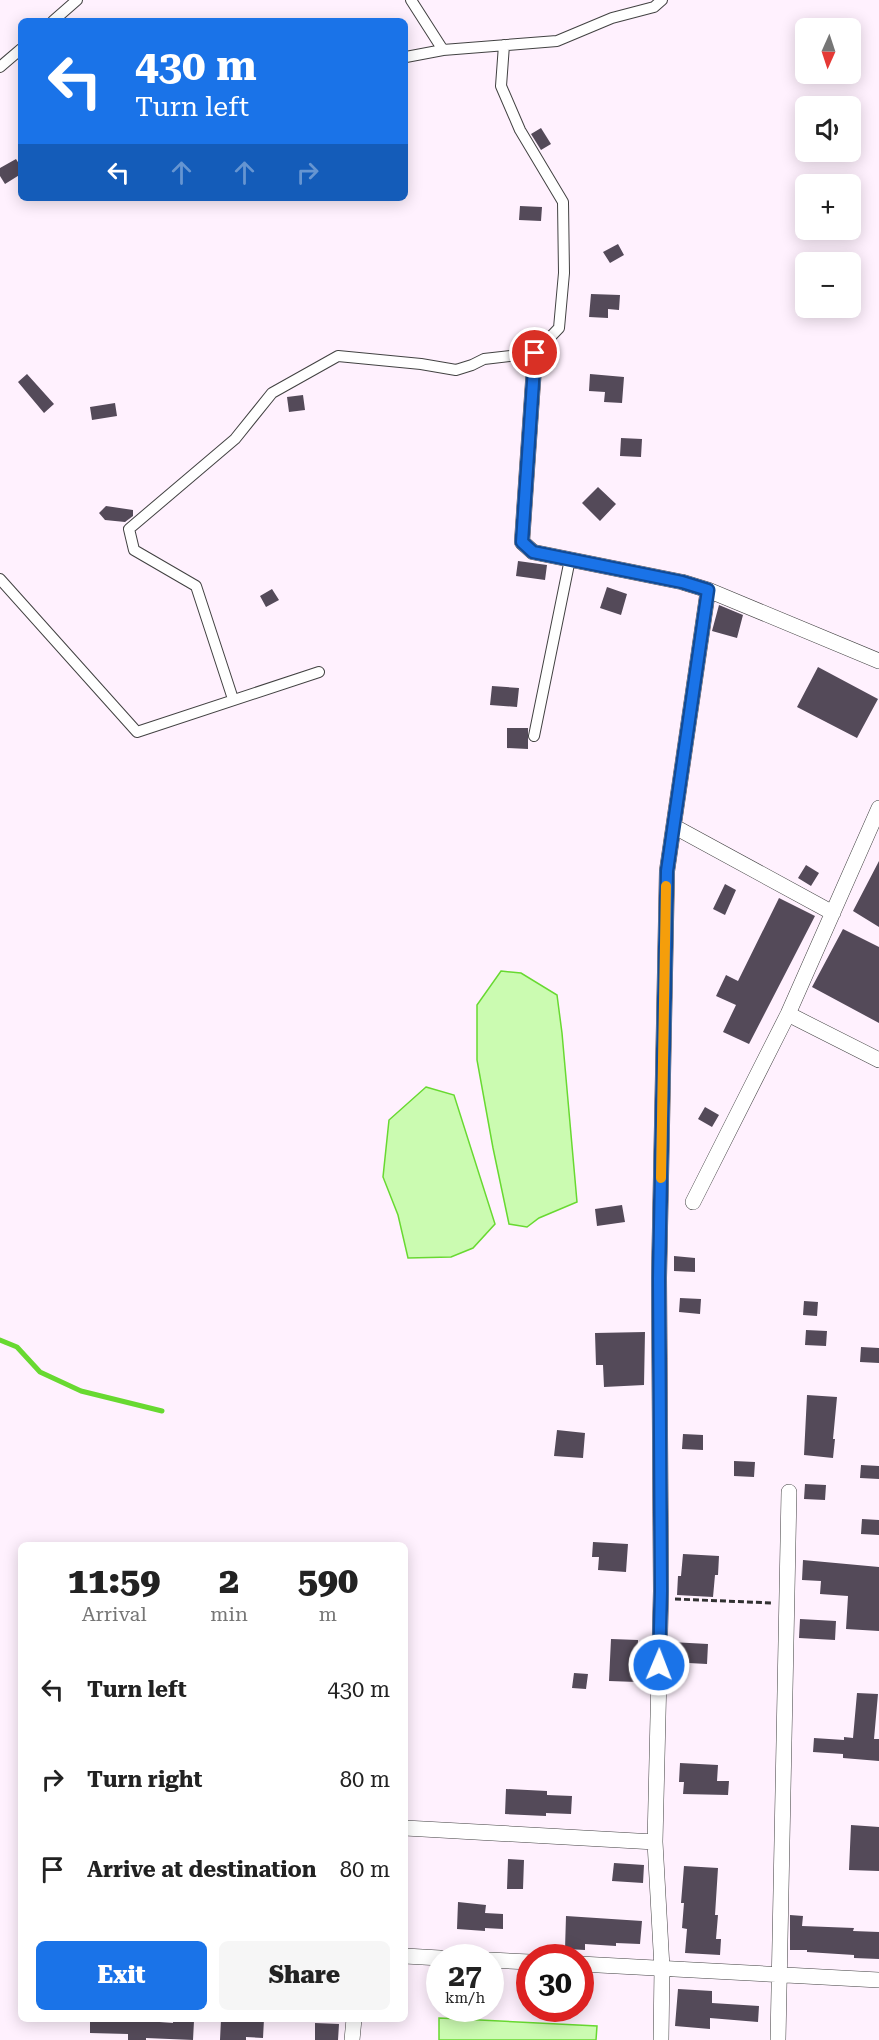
<!DOCTYPE html>
<html lang="en">
<head>
<meta charset="utf-8">
<style>
  :root { --surface:#fff; --page:#f6f6f6; --text:#222; --muted:#767676; --accent:#1a73e8 }
  body { margin:0; font-family:"Roboto Serif",serif; background:var(--page); color:var(--text); height:100vh; display:flex; flex-direction:column; font-size:22px; white-space:nowrap }
  * { box-sizing:border-box; margin:0 }
  p { font-size:20px; color:var(--muted) }
  .icon { flex:none; width:33px; height:33px; fill:none; stroke:currentColor; stroke-width:2; stroke-linecap:round; stroke-linejoin:round }
  .map { position:relative; flex:1; overflow:hidden }
  .panel { position:absolute; left:18px; top:1542px; width:390px; height:480px; display:flex; flex-direction:column; background:var(--surface); border-radius:9px; box-shadow:0 3px 15px #0003 }
  .panel>* { flex:none }
  .top-card { position:absolute; left:18px; top:18px; width:390px; height:183px; border-radius:9px; box-shadow:0 3px 15px #0003; background:#1a73e8; color:#fff; overflow:hidden }
  .needle { width:39px; rotate:183deg }
  .fabs { position:absolute; left:795px; top:18px; display:grid; gap:12px }
  .fabs a { display:grid; place-items:center; width:66px; height:66px; border-radius:9px; background:var(--surface); box-shadow:0 3px 15px #0003; font-size:30px }
  .speed { position:absolute; left:426px; top:1944px; display:flex; gap:12px; font-size:30px; font-weight:700; text-align:center }
  .speed>* { display:grid; place-content:center; width:78px; height:78px; border-radius:50%; background:var(--surface); box-shadow:0 3px 15px #0003; line-height:1 }
  .speed small { font-size:15px; font-weight:400 }
  .speed .limit { border:9px solid #d22; background:#fff; color:#111 }
  .pin { position:absolute; display:grid; place-items:center; width:51px; height:51px; color:#fff; margin:-26px; border:3px solid #fff; border-radius:50%; box-shadow:0 2px 6px #0007 }
  .me { position:absolute; width:66px; margin:-33px; rotate:1deg; stroke-linejoin:round; filter:drop-shadow(0 0 4px #0008) }
  .turn { display:flex; align-items:center; gap:21px; height:126px; padding:0 18px; font-size:27px }
  .turn .icon { width:78px; height:78px; stroke-width:2.5 }
  .turn b { display:block; font-size:42px; line-height:51px }
  .lanes { display:flex; align-items:center; height:57px; padding:0 18px; background:#0003; justify-content:center; gap:30px; direction:ltr }
  .lanes .off { opacity:.35 }
  .eta { display:flex; justify-content:space-evenly; align-items:center; height:102px; text-align:center }
  .eta b { font-size:36px; font-weight:800; line-height:42px }
  .action { display:flex; gap:12px; margin-top:auto; padding:12px 18px }
  .action a { flex:1; height:69px; border-radius:9px; background:var(--accent); color:#fff; font-size:24px; font-weight:800; line-height:69px; text-align:center }
  .action a+a { background:var(--page); color:var(--text) }
  ul { padding:0; list-style:none }
  li { display:flex; align-items:center; gap:18px; height:90px; padding:0 18px }
  li div { flex:1 }
  li b { display:block; font-size:22px }
  li em { font-style:normal }
  .map>svg:first-child { display:block }
  .water { fill:#cbfbb1; stroke:#68d931; stroke-width:1.5 }
  .lines { fill:none; stroke-linecap:round; stroke-linejoin:round }
  .stream { stroke:#68d931; stroke-width:5 }
  .building { fill:#544a59 }
  .pedestrian-casing { stroke:#424242; stroke-width:12 }
  .minor-casing { stroke:#424242; stroke-width:16 }
  .path { stroke:#313131; stroke-width:3; stroke-dasharray:6 3; stroke-linecap:butt }
  .pedestrian { stroke:#fff; stroke-width:10 }
  .minor { stroke:#fff; stroke-width:15 }
  .route-casing { stroke:#114b97; stroke-width:15 }
  .route { stroke:#1a73e8; stroke-width:10 }
  .slow { stroke:#f59e0b; stroke-width:10 }
</style>
</head>
<body>
<div class="map">
<svg width="879" height="2040" viewBox="0 0 879 2040">
  <rect width="100%" height="100%" fill="#fff1fe"/>
  <path class="water" d="M501,971L521,973L557,995L562,1033L577,1202L539,1218L527,1227L509,1224L493,1148L477,1060V1005Z
    M426,1087L454,1095L495,1224L473,1248L451,1257L408,1258L398,1215L383,1177L389,1120Z
    M439,2018L597,2026L596,2040H439Z"/>
  <g class="lines">
    <path class="stream" d="M0,1340L17,1347L40,1372L81,1391L162,1411"/>
  </g>
  <path class="building" d="M541,128L551,144L541,150L531,134Z
    M16,159L21,167V174L5,184L0,176V168Z
    M520,206L542,207L541,221L519,220Z
    M618,244L624,255L610,263L603,252Z
    M591,294L620,295L619,310L608,309V318L589,317Z
    M27,374L54,404L44,413L18,382Z
    M590,374L624,377L622,403L604,402L605,392L589,391Z
    M303,395L305,410L289,412L287,397Z
    M115,403L117,416L92,420L90,407Z
    M621,438L642,439L641,457L620,456Z
    M598,487L616,504L600,521L582,503Z
    M106,506L133,510V516L125,522L105,520L99,513Z
    M518,561L547,565L545,580L516,576Z
    M607,587L627,594L621,615L600,608Z
    M272,589L279,600L266,607L260,596Z
    M719,605L743,615L737,638L712,631Z
    M818,667L878,699L857,738L797,707Z
    M492,686L519,688L517,707L490,705Z
    M507,728H528V749L507,748Z
    M879,861V927L853,911Z
    M806,865L819,873L811,886L798,878Z
    M725,884L736,890L725,915L713,909Z
    M779,898L815,916L749,1044L723,1032L736,1005L716,996L726,975L738,981Z
    M843,929L879,947V1023L812,987Z
    M705,1107L719,1115L712,1127L698,1119Z
    M622,1205L625,1222L597,1226L595,1209Z
    M674,1256L695,1258V1272L674,1271Z
    M680,1298L701,1299L700,1314L679,1312Z
    M804,1301L818,1302L817,1316L803,1315Z
    M806,1330L827,1331L826,1346L805,1345Z
    M645,1332L644,1385L604,1387L603,1365H596L595,1333Z
    M861,1347L879,1348V1363L860,1362Z
    M807,1395L837,1397L833,1439H835L833,1458L804,1455Z
    M557,1430L585,1433L583,1458L554,1456Z
    M683,1434L703,1435V1450L682,1449Z
    M734,1461L755,1462L754,1477L734,1476Z
    M861,1465L879,1466V1479L860,1478Z
    M805,1484L826,1485L825,1500L804,1499Z
    M862,1519L879,1520V1535L861,1534Z
    M593,1542L628,1544L626,1572L598,1570L599,1557H592Z
    M683,1554L719,1556L718,1575H715L713,1597L677,1595L678,1576H681Z
    M803,1560L879,1567V1631L846,1629L848,1596L820,1594L821,1581L802,1580Z
    M800,1619L836,1621L835,1640L799,1638Z
    M611,1639L638,1640L637,1682L609,1681Z
    M671,1642L708,1644L707,1664L670,1662Z
    M574,1673L588,1674L586,1689L572,1688Z
    M857,1693L878,1694L874,1739H879V1761L843,1758V1754L813,1752L814,1738L844,1740V1737L853,1738Z
    M680,1763L718,1765L717,1781H729L728,1795L683,1794L684,1782H679Z
    M506,1789L547,1791V1795L572,1796L571,1814L546,1813V1816L505,1814Z
    M851,1825L879,1827V1871L849,1870Z
    M508,1859L524,1860L523,1889H507Z
    M614,1863L644,1865L643,1883L612,1881Z
    M684,1866L718,1868L715,1915H718L716,1939H721L720,1955L685,1953L687,1929L682,1928L684,1903H681Z
    M458,1902L486,1905L485,1913L503,1914V1929L485,1928V1931L457,1929Z
    M790,1915L803,1916L802,1926L854,1928L853,1931L879,1932V1959L854,1958V1955L807,1952V1950H790Z
    M566,1916L642,1921L640,1944L616,1943V1946L585,1944V1950L565,1949Z
    M678,1989L712,1991V2003L759,2006L758,2022L710,2018V2029L675,2026Z
    M90,2019L128,2021V2019H146V2021L173,2023V2020L194,2021L193,2040L146,2038V2040H128V2034L90,2033Z
    M221,2019H264L263,2038L246,2037V2040H220Z
    M315,2023L339,2024L338,2040H315Z"/>
  <g class="lines">
    <g class="pedestrian-casing">
      <path id="pedestrian" d="M411,0L443,50
        M53,21L77,0
        M406,57L443,50L557,41L612,18L654,7L662,0
        M0,67L21,49
        M0,579L137,732L319,672
        M233,699L196,586L134,550L129,529L235,439L272,393L338,356L421,364L456,370L472,365L484,359L535,353L559,328L564,273L563,202L520,130L501,86L504,45
        M534,736L570,559"/>
    </g>
    <g class="minor-casing">
      <path id="minor" d="M535,353L522,542L533,552L682,582L708,590
        M675,827L833,913
        M788,1014L879,1060
        M693,1202L788,1014L879,808
        M405,1828L655,1842
        M405,1956L440,1958
        M490,1960L530,1962
        M580,1964L879,1980
        M352,2040L354,2019
        M661,2040L662,1968L655,1842L661,1591L659,1278L667,871L708,590L879,661
        M778,2040L789,1492"/>
    </g>
    <path class="path" d="M675,1599L771,1603"/>
    <use href="#pedestrian" class="pedestrian"/>
    <use href="#minor" class="minor"/>
  </g>
  <g class="lines">
    <g class="route-casing">
      <path id="route" d="M535,353L522,542L533,552L682,582L708,590L667,871L659,1278L661,1591L659,1665"/>
    </g>
    <use href="#route" class="route"/>
    <path class="slow" d="M661,1178L666,886"/>
  </g>
</svg>
<div class="fabs">
<a><svg class="needle" viewBox="-14 -14 28 28"><path d="M0-13l5 13h-10z" fill="#e53935"/><path d="M0 13l5-13h-10z" fill="#767676"/></svg></a>
<a><svg class="icon" aria-label="sound" viewBox="0 0 24 24"><path d="M4 9h4l5-4v14l-5-4H4zM17 9q2 3 0 6"/></svg></a>
<a>+</a>
<a>−</a>
</div>
<div class="speed"><div>27<small>km/h</small></div><div class="limit">30</div></div>
<div class="pin" style="left:535px;top:353px;background:#d93025"><svg class="icon" aria-label="arrive" viewBox="0 0 24 24"><path d="M6 21V4h12l-3 4 3 4H6"/></svg></div>
<svg class="me" style="left:659px;top:1665px" viewBox="-20 -20 40 40"><circle r="17" fill="#1a73e8" stroke="#fff" stroke-width="3"/><path d="M0-11L8 9 0 5-8 9z" fill="#fff"/></svg>
<div class="top-card">
<div class="turn"><svg class="icon" aria-label="left" viewBox="0 0 24 24"><path d="M17 20v-9H6M10 6l-5 5 5 5"/></svg><div><b>430 m</b>Turn left</div></div>
<div class="lanes"><svg class="icon" aria-label="left" viewBox="0 0 24 24"><path d="M17 20v-9H6M10 6l-5 5 5 5"/></svg><svg class="icon off" aria-label="ahead" viewBox="0 0 24 24"><path d="M12 20V5M6 11l6-6 6 6"/></svg><svg class="icon off" aria-label="ahead" viewBox="0 0 24 24"><path d="M12 20V5M6 11l6-6 6 6"/></svg><svg class="icon off" aria-label="right" viewBox="0 0 24 24"><path d="M7 20v-9h11M14 6l5 5-5 5"/></svg></div>
</div>
<section class="panel">
<div class="eta">
<div><b>11:59</b><p>Arrival</p></div>
<div><b>2</b><p>min</p></div>
<div><b>590</b><p>m</p></div>
</div>
<ul>
<li><svg class="icon" aria-label="left" viewBox="0 0 24 24"><path d="M17 20v-9H6M10 6l-5 5 5 5"/></svg><div><b>Turn left</b></div><em>430 m</em></li>
<li><svg class="icon" aria-label="right" viewBox="0 0 24 24"><path d="M7 20v-9h11M14 6l5 5-5 5"/></svg><div><b>Turn right</b></div><em>80 m</em></li>
<li><svg class="icon" aria-label="arrive" viewBox="0 0 24 24"><path d="M6 21V4h12l-3 4 3 4H6"/></svg><div><b>Arrive at destination</b></div><em>80 m</em></li>
</ul>
<div class="action"><a>Exit</a><a>Share</a></div>
</section>
</div>
</body>
</html>
